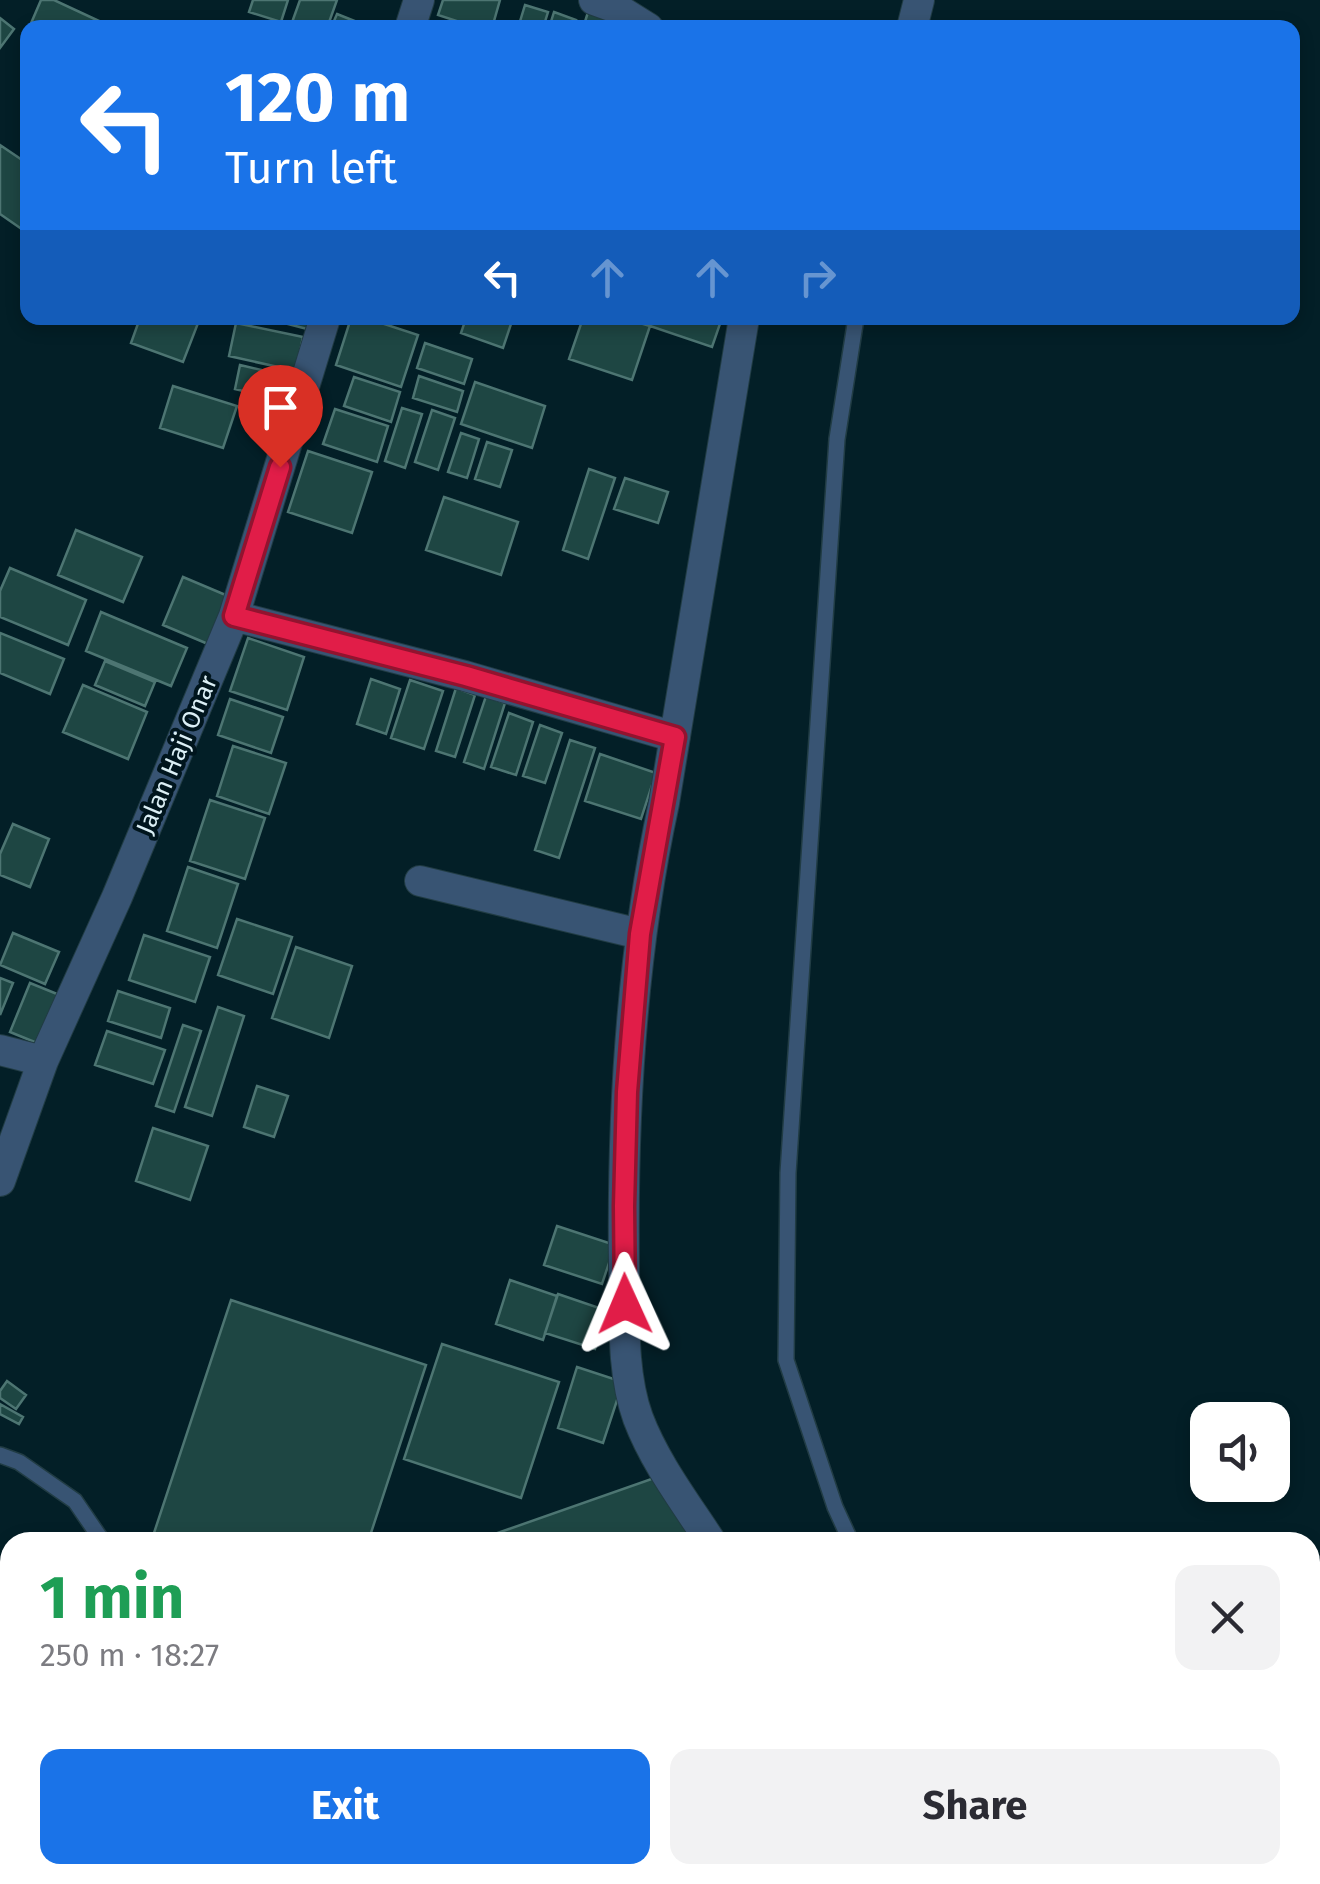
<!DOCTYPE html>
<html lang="en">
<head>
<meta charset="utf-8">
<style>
  :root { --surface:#fff; --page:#f2f2f3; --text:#2b2b33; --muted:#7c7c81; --accent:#1a73e8 }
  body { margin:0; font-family:"Fira Sans",sans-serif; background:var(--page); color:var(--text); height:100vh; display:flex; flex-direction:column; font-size:38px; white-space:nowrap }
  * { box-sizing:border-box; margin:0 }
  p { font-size:32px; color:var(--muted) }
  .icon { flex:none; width:55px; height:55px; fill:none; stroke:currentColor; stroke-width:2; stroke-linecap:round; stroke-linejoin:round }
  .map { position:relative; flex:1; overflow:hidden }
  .drawer { position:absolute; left:0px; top:1532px; width:1320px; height:352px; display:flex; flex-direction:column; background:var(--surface); border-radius:30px 30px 0 0; box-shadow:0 5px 15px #0003 }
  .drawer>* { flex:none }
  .banner { position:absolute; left:20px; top:20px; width:1280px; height:305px; border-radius:20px; box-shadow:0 5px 15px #0003; background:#1a73e8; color:#fff; overflow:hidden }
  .buttons { position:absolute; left:1190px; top:1402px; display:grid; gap:20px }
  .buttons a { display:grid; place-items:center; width:100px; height:100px; border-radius:20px; background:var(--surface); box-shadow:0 5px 15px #0003; font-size:50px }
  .pin { position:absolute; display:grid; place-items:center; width:85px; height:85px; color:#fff; margin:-102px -42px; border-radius:50% 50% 50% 0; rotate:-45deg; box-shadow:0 0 10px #0007 }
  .pin .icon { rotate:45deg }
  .me { position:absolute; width:110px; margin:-55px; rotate:359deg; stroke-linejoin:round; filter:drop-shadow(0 0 8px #0008) }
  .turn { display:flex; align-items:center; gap:35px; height:210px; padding:0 40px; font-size:45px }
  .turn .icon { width:130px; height:130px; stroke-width:2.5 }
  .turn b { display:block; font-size:70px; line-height:85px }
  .lanes { display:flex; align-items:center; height:95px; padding:0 40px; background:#0003; justify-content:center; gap:50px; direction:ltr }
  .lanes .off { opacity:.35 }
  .round { display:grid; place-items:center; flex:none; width:105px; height:105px; border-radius:20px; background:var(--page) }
  .overview { display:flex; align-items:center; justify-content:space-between; height:170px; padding:0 40px }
  h1 { font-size:60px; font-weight:700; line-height:75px; color:#1e9e55 }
  .button { display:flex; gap:20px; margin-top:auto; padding:20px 40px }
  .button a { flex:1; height:115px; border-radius:20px; background:var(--accent); color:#fff; font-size:40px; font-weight:700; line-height:115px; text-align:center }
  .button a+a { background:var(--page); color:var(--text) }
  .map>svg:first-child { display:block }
  .building { fill:#1e4643; stroke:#4d7572; stroke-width:2.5 }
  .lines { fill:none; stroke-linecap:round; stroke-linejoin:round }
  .service-casing { stroke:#213c44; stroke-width:18 }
  .minor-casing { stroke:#213c44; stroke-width:32 }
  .tertiary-casing { stroke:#213c44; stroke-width:32 }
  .path { stroke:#688087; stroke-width:6; stroke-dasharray:2.5 8; stroke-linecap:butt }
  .service { stroke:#385473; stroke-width:15 }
  .minor { stroke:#385473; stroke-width:30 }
  .tertiary { stroke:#385473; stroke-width:30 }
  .route-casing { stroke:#92132f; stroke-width:25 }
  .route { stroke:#e11d48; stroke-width:18 }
  .labels { text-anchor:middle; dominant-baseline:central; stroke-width:8; stroke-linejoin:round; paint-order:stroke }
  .street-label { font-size:25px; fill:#dbeff5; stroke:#00151d }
</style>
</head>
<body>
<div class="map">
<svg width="1320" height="1884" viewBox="0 0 1320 1884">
  <rect width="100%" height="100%" fill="#031f27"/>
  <path class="building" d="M41,0H54L114,28H29Z
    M253,0H288L281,22L249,12Z
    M300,0H337L327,28H290Z
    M443,0H500L492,28H478L438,15Z
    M525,5L548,12L543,28H518Z
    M589,9L613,18L610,28H583Z
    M554,12L576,20L573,28H549Z
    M337,14L372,28H331Z
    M0,18L14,29L0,48Z
    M0,145L28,164V229L26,232L0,214Z
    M140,318H200L183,362L131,343Z
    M265,318H310L307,329Z
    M351,318H366L418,335L401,387L336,365Z
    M466,318H513L503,348L461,333Z
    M583,318H623L650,326L632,380L569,359Z
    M653,318H722L712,347L650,326Z
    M236,323L303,337L296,371L229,356Z
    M425,343L472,359L464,384L417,368Z
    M240,365L274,373L269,397L235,389Z
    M419,376L463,391L457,412L413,398Z
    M354,377L400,392L391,422L344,406Z
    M475,382L545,406L532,448L461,424Z
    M173,386L237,406L223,448L160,428Z
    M402,408L422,414L405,468L385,461Z
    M335,409L388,426L377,462L323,444Z
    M432,410L455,418L438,470L415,462Z
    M461,433L479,439L467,478L448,472Z
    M487,442L512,450L500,487L475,479Z
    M308,451L372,472L352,533L288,512Z
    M589,469L615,478L588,559L563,550Z
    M625,478L668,492L658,523L614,509Z
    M444,497L518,522L501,575L426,550Z
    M76,530L142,557L123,602L58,575Z
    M10,568L86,600L68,645L0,617V591Z
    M183,577L228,596L208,644L163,625Z
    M101,612L187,648L171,686L86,651Z
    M0,633L64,659L50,694L0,673Z
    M248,638L304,657L287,710L230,691Z
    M105,661L155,682L145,706L95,685Z
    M371,679L400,689L386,734L357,724Z
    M410,680L443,691L424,749L391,738Z
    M83,685L147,712L128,759L63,732Z
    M456,688L475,695L455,757L436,751Z
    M486,696L505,703L484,769L464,762Z
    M230,699L283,717L271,753L218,735Z
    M509,713L533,722L516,775L491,767Z
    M540,725L562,733L545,783L523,776Z
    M570,740L595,748L559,858L535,850Z
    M233,746L286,763L269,814L217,796Z
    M600,754L656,773L641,819L585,801Z
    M210,800L265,818L245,879L190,861Z
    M13,824L49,839L30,887L0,875V854Z
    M188,867L238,884L217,948L167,931Z
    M237,919L292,937L273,994L218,975Z
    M13,933L59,952L45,984L0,965Z
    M144,935L210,957L195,1002L129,980Z
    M296,947L352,966L329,1038L272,1018Z
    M0,978L13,983L0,1015Z
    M30,983L62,996L42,1045L10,1032Z
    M118,991L170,1008L161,1038L108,1021Z
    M218,1007L244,1016L212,1116L185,1107Z
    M183,1025L201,1031L174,1112L156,1106Z
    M107,1031L165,1050L153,1084L95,1065Z
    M257,1086L288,1096L274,1137L244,1127Z
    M153,1128L208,1146L190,1200L136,1181Z
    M557,1226L615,1245L602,1284L544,1265Z
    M510,1280L557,1296L543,1340L496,1324Z
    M558,1294L608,1311L595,1349L545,1333Z
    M231,1300L426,1365L368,1542H151Z
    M442,1344L559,1382L521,1498L404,1459Z
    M577,1367L623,1382L603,1443L558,1428Z
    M7,1381L26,1395L16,1409L0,1398V1391Z
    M0,1404L23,1417L19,1424L0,1414Z
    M660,1476L704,1542H472Z
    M470,1875H556L537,1884H473Z"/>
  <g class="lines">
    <g class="service-casing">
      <path id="service" d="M0,1455L19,1462L75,1501L103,1542
        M851,1542L835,1507L786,1360L788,1173L837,439L856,318
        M1310,1648H1320"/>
    </g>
    <g class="minor-casing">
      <path id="minor" d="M410,28L419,0
        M234,616L465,676L675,737
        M420,881L640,934
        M0,1050L43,1061
        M0,1181L43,1061L117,897L234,616L325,318
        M711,1542C685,1502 655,1463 638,1418C621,1371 625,1315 624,1266C622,1111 631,955 664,803L744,318
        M1310,1728L1320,1727"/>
    </g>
    <g class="tertiary-casing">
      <path id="tertiary" d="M594,0L616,8L648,28
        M912,28L919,0"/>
    </g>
    <path class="path" d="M1018,1884L1021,1875"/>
    <use href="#service" class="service"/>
    <use href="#minor" class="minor"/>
    <use href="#tertiary" class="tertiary"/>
  </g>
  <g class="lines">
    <g class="route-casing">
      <path id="route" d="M280,467L234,616L466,676L675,737L640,934L627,1092L624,1206L625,1304"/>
    </g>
    <use href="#route" class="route"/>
  </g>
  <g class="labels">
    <g class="street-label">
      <text transform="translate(177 755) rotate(-67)">Jalan Haji Onar</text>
    </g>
  </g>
</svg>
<div class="buttons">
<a><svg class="icon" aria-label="sound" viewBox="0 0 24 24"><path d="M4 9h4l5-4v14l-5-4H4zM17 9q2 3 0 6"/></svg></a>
</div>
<div class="pin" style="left:280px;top:467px;background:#d93025"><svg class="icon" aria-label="arrive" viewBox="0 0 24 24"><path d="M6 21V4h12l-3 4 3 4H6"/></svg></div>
<svg class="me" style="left:625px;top:1304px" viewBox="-20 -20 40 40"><path d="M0-17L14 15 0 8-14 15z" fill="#e11d48" stroke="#fff" stroke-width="4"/></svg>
<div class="banner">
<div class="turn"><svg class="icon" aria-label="left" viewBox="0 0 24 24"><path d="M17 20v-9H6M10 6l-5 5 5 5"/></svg><div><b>120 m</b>Turn left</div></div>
<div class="lanes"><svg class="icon" aria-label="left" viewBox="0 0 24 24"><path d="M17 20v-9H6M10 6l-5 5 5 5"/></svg><svg class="icon off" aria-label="ahead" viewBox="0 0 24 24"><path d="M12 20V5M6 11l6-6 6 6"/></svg><svg class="icon off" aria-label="ahead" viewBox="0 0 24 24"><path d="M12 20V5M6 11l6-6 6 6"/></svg><svg class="icon off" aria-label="right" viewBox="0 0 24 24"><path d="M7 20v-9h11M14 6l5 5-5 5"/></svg></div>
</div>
<section class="drawer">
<div class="overview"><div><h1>1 min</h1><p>250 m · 18:27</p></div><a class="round"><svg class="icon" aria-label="close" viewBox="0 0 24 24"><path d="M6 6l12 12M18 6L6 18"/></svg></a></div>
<div class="button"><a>Exit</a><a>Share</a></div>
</section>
</div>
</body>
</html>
